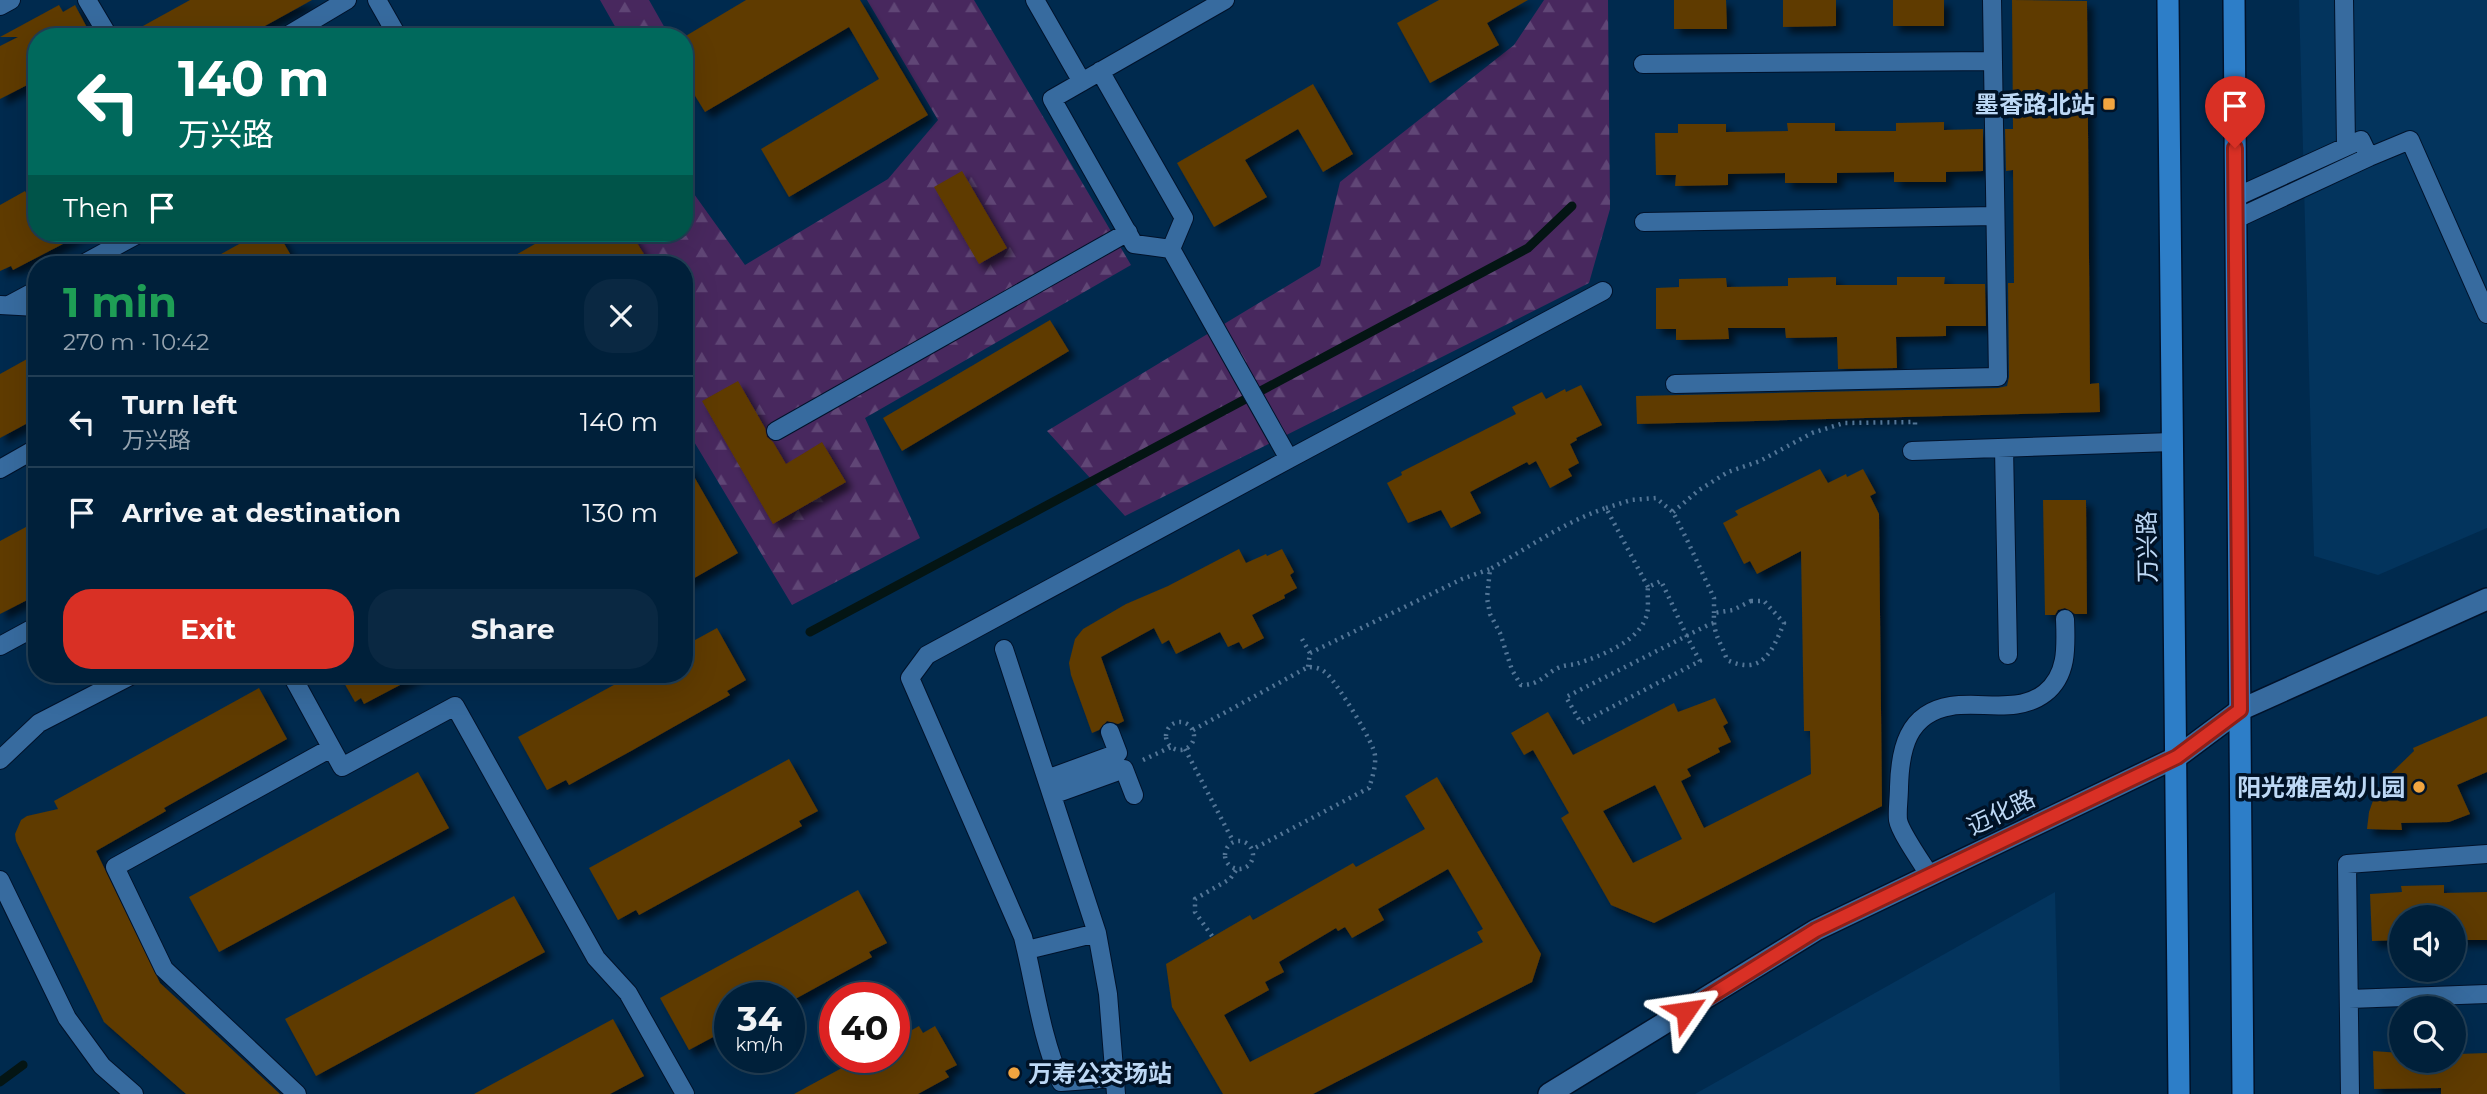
<!DOCTYPE html>
<html lang="en">
<head>
<meta charset="utf-8">
<style>
  :root { --surface:#00203a; --page:#0a2842; --text:#f1f3f6; --muted:#95a3af; --line:#223e54; --accent:#d93025 }
  body { margin:0; font-family:Montserrat,"Noto Sans SC",sans-serif; background:var(--page); color:var(--text); height:100vh; display:flex; flex-direction:column; font-size:26px; white-space:nowrap }
  * { box-sizing:border-box; margin:0 }
  p { font-size:23px; color:var(--muted) }
  .icon { flex:none; width:38px; height:38px; fill:none; stroke:currentColor; stroke-width:2; stroke-linecap:round; stroke-linejoin:round }
  .map { position:relative; flex:1; overflow:hidden }
  .details { position:absolute; left:28px; top:256px; width:665px; height:427px; display:flex; flex-direction:column; background:var(--surface); border-radius:28px; box-shadow:0 7px 28px #0002,0 0 0 2px var(--line) }
  .details>* { flex:none }
  .banner { position:absolute; left:28px; top:28px; width:665px; height:214px; border-radius:28px; box-shadow:0 7px 28px #0002,0 0 0 2px var(--line); background:#00695c; color:#fff; overflow:hidden }
  .buttons { position:absolute; left:2389px; top:905px; display:grid; gap:14px }
  .buttons a { display:grid; place-items:center; width:77px; height:77px; border-radius:50%; background:var(--surface); box-shadow:0 7px 28px #0002,0 0 0 2px var(--line); font-size:35px }
  .speed { position:absolute; left:714px; top:982px; display:flex; gap:14px; font-size:35px; font-weight:700; text-align:center }
  .speed>* { display:grid; place-content:center; width:91px; height:91px; border-radius:50%; background:var(--surface); box-shadow:0 7px 28px #0002,0 0 0 2px var(--line); line-height:1 }
  .speed small { font-size:18px; font-weight:400 }
  .speed .limit { border:10px solid #d22; background:#fff; color:#111 }
  .pin { position:absolute; display:grid; place-items:center; width:60px; height:60px; color:#fff; margin:-72px -30px; border-radius:50% 50% 50% 0; rotate:-45deg; box-shadow:0 0 7px #0007 }
  .pin .icon { rotate:45deg }
  .me { position:absolute; width:77px; margin:-38px; rotate:58deg; stroke-linejoin:round; filter:drop-shadow(0 0 5px #0008) }
  .turn { display:flex; align-items:center; gap:24px; height:147px; padding:0 35px; font-size:32px }
  .turn .icon { width:91px; height:91px; stroke-width:2.5 }
  .turn b { display:block; font-size:49px; line-height:60px }
  .then { display:flex; align-items:center; height:66px; padding:0 35px; background:#0003; gap:14px; font-size:26px }
  .round { display:grid; place-items:center; flex:none; width:74px; height:74px; border-radius:28px; background:var(--page) }
  .headline { display:flex; align-items:center; justify-content:space-between; height:119px; padding:0 35px }
  h1 { font-size:42px; font-weight:700; line-height:52px; color:#1e9e55 }
  .action { display:flex; gap:14px; margin-top:auto; padding:14px 35px }
  .action a { flex:1; height:80px; border-radius:28px; background:var(--accent); color:#fff; font-size:28px; font-weight:700; line-height:80px; text-align:center }
  .action a+a { background:var(--page); color:var(--text) }
  ul { padding:0; list-style:none }
  li { display:flex; align-items:center; gap:21px; height:91px; padding:0 35px; border-top:2px solid var(--line) }
  li div { flex:1 }
  li b { display:block; font-size:26px }
  li em { font-style:normal }
  .map>svg:first-child { display:block }
  .built { fill:#03345d }
  .forest { fill:url(#forest-firs) }
  .lines { fill:none; stroke-linecap:round; stroke-linejoin:round }
  .stream { stroke:#041514; stroke-width:9 }
  .building { fill:#5e3a05; fill-rule:evenodd; filter:url(#shadow) }
  .lane-casing { stroke:#00122a; stroke-width:20 }
  .secondary-casing { stroke:#00122a; stroke-width:24 }
  .primary-casing { stroke:#00122a; stroke-width:24 }
  .path { stroke:#537697; stroke-width:4.5; stroke-dasharray:2 5; stroke-linecap:butt }
  .lane { stroke:#376b9f; stroke-width:18 }
  .secondary { stroke:#376b9f; stroke-width:21 }
  .primary { stroke:#2d7ec8; stroke-width:21 }
  .route-casing { stroke:#8d1f18; stroke-width:18 }
  .route { stroke:#d93025; stroke-width:12 }
  .poi-dot { fill:#f1a540; stroke:#001226; stroke-width:2.5 }
  .labels { text-anchor:middle; dominant-baseline:central; stroke-width:7; stroke-linejoin:round; paint-order:stroke }
  .poi-label { font-size:24px; font-weight:bold; fill:#bdd8f5; stroke:#001226; text-anchor:end }
  .street-label { font-size:24px; fill:#bdd8f5; stroke:#001226 }
</style>
</head>
<body>
<div class="map">
<svg width="2487" height="1094" viewBox="0 0 2487 1094">
  <defs>
    <pattern id="forest-firs" width="22" height="20" patternUnits="userSpaceOnUse" patternTransform="scale(1.75)"><rect width="22" height="20" fill="#48285e"/><path d="M5 1l3.5 6h-7zM16 11l3.5 6h-7z" fill="#604676"/></pattern>
    <filter id="shadow"><feDropShadow dx="6" dy="6" stdDeviation="3.5" flood-color="#0009"/></filter>
  </defs>
  <rect width="100%" height="100%" fill="#002a4e"/>
  <path class="built" d="M2299,0H2487V528L2378,575L2314,556Z
    M2055,892L2060,1094H1695Z"/>
  <path class="forest" d="M600,0H649L670,37H621Z
    M867,0H974L1131,265L865,418L920,538L792,605L684,425V264H594L576,233H684V180L745,265L888,179L938,120Z
    M1544,0H1608L1610,209L1589,283L1125,516L1047,431L1320,266L1340,182L1514,45Z"/>
  <g class="lines">
    <path class="stream" d="M810,632L1528,248L1572,206
      M0,1082L23,1065"/>
  </g>
  <path class="building" d="M190,0H312L245,37H123Z
    M746,0H860L928,115L789,197L761,149L879,79L849,27L705,112L684,78V37Z
    M1439,0H1528L1487,23L1499,45L1430,83L1397,23Z
    M1674,0H1726L1727,29H1674Z
    M1783,0H1836V26L1783,27Z
    M1893,0H1944V26H1893Z
    M2012,0L2087,1L2090,384L2099,383L2100,412L1637,424L1636,396L1998,388L2007,386L2009,377L2008,283H2014L2013,170L2006,171L2005,129H2013Z
    M59,5L63,12L75,5L92,37H37V80L0,99V46L18,37H0Z
    M1313,84L1353,154L1323,172L1298,129L1245,160L1267,197L1214,227L1177,163Z
    M1944,122V130L1983,129V171L1946,172V182H1894V172L1837,173V183H1785V173L1728,174V185L1675,186L1676,175H1656L1655,133H1678V124H1726V132L1788,131L1787,123H1835V131H1896V123Z
    M962,171L1007,248L979,264L934,187Z
    M25,191L29,198L37,194V233H84L13,270L11,266L0,271V205Z
    M259,233H278L296,264H203Z
    M554,233H631L650,264H500Z
    M1836,277V285H1897V277H1945L1944,284H1985L1986,326H1946V336L1896,337L1897,368L1838,369L1837,337L1786,338L1785,328H1728L1729,339L1676,340V329H1656V288L1679,287V279L1726,278L1727,287L1788,286V278Z
    M1050,320L1069,351L902,451L883,418Z
    M27,359L37,376V418L0,438V374Z
    M738,381L765,428L767,437L773,442L786,464L822,442L846,482L773,524L702,401Z
    M1581,385L1602,425L1576,438L1577,440L1570,444L1579,463L1568,469L1572,476L1550,488L1536,461L1529,465L1527,462L1470,492L1481,513L1451,528L1441,510L1408,523L1387,483L1402,475L1401,472L1516,414L1512,407L1542,392L1546,399L1565,389L1566,392Z
    M684,459L738,553L684,584Z
    M1820,469L1828,483L1846,474L1847,477L1863,469L1876,493L1870,496L1879,514L1882,806L1654,923L1611,905L1561,818L1569,813L1533,750L1524,755L1511,733L1548,712L1573,755L1674,703L1678,712L1715,698L1728,723L1723,726L1731,742L1718,748L1720,752L1687,769L1691,776L1681,781L1704,828L1811,774L1810,731H1804L1801,551L1757,574L1750,561L1744,564L1723,523L1738,515L1735,511ZM1655,785L1682,839L1633,863L1603,811Z
    M2043,500H2086L2087,614H2075L2065,608L2058,610L2055,615H2045Z
    M37,521V595L0,614V541Z
    M1239,549L1246,563L1266,554L1267,556L1282,549L1294,572L1290,575L1297,588L1284,595L1285,598L1252,615L1264,638L1243,649L1239,642L1228,647L1220,632L1176,654L1169,640L1162,644L1154,628L1101,657L1124,721L1118,724L1107,721L1099,730L1092,733L1071,675L1069,663L1075,639L1083,629L1126,604L1168,586Z
    M717,628L746,680L727,691L730,695L631,751L569,785L566,780L547,790L518,737L634,674H684V646Z
    M339,674H421L364,704L361,698L355,702Z
    M259,688L287,739L164,808L166,811L96,851L160,983L280,1094H186L104,1022L16,841L15,834L21,820L27,816L58,809L54,801Z
    M2487,716V772L2457,785L2470,814L2449,822L2401,823L2402,830L2367,829L2369,812L2375,795L2384,780L2414,751L2413,748Z
    M789,759L818,811L799,821L802,826L692,886L639,915L636,910L618,920L589,868Z
    M418,772L449,828L219,952L189,897Z
    M1437,777L1541,954L1532,982L1313,1094H1223L1172,1007L1166,964L1250,915L1253,920L1353,863L1356,867L1425,829L1405,796ZM1448,869L1483,929L1477,932L1483,942L1250,1062L1224,1015L1269,990L1265,982L1284,972L1279,962L1336,928L1338,931L1345,927L1352,938L1384,920L1378,909Z
    M2444,885V893L2487,892V940H2454V917H2401V940L2372,941L2370,894L2402,892L2401,886Z
    M858,890L887,943L869,952L872,957L797,998H730V1028L689,1050L660,998Z
    M514,896L545,952L316,1076L285,1019Z
    M613,1019L644,1076L610,1094H474Z
    M919,1026L923,1033L935,1026L957,1065L945,1071L949,1077L918,1094H794L851,1063L855,1070L878,1057H894V1040Z
    M2373,1051L2401,1053V1060H2458V1054L2487,1053V1094H2441V1088L2374,1089Z"/>
  <g class="lines">
    <g class="lane-casing">
      <path id="lane" d="M87,0L109,37
        M377,0L398,37
        M1035,0L1082,82
        M2344,0L2346,147
        M0,6L11,0
        M285,37L347,0
        M1643,64L1993,61
        M1100,71L1184,218L1171,249
        M2369,157L2410,140L2487,314
        M2236,219L2369,157L2361,140L2236,197
        M1644,222L1995,216
        M83,264L140,233
        M0,305L37,307
        M9,305L37,290
        M1675,384L1998,377L1992,0
        M776,431L1128,232
        M2004,448L2008,655
        M1912,451L2172,442
        M1289,459L1603,291
        M0,469L37,448
        M0,646L37,626
        M1004,649L1097,933L1108,994L1116,1094
        M291,674L342,767L455,706L596,958L628,993L685,1094
        M0,760L39,723L134,674
        M1047,779L1118,753L1110,732
        M1052,795L1124,769L1134,795
        M1930,876C1922,863 1900,832 1898,820C1897,810 1899,798 1899,787C1900,750 1907,713 1951,706C1982,701 2018,714 2045,693C2068,675 2066,646 2065,619
        M0,880L67,1018L102,1066L134,1094
        M1027,950L1097,933
        M2349,999L2487,994
        M1115,1078L1061,1082C1041,1037 1035,985 1023,937L910,678L927,655L1289,459L1171,249L1134,244L1052,99L1225,0
        M297,1094L164,969L115,867L331,748
        M2350,1094L2347,864L2487,854"/>
    </g>
    <g class="secondary-casing">
      <path id="secondary" d="M1549,1094L1816,930L2177,757L2240,710L2487,599"/>
    </g>
    <g class="primary-casing">
      <path id="primary" d="M2168,0L2179,1094
        M2234,0L2243,1094"/>
    </g>
    <path class="path" d="M1606,508L1631,500L1656,498L1673,512L1688,542L1714,598V613
      M1673,512L1699,490L1728,472L1760,461L1812,433L1844,423L1915,422V429
      M1648,587L1606,508C1564,522 1528,548 1490,569L1487,598L1490,614L1500,633L1512,670L1521,685C1541,685 1544,674 1560,667C1565,665 1571,665 1576,664C1600,656 1640,642 1647,614C1649,606 1647,596 1648,587L1661,581C1674,607 1685,635 1700,661L1581,723L1566,697L1710,624L1714,623
      M1751,601H1764L1784,623C1772,652 1762,676 1727,660C1720,639 1713,636 1714,613L1733,610Z
      M1302,639L1310,653L1308,667
      M1310,653L1462,579L1490,569
      M1166 736a14 14 0 1 1 28 0a14 14 0 1 1-28 0Z
      M1193,730L1308,667C1316,667 1323,669 1328,675C1338,685 1375,744 1375,756C1376,767 1372,778 1369,788L1253,849
      M1185,749L1233,841
      M1143,760L1171,747
      M1225 855a14 14 0 1 1 28 0a14 14 0 1 1-28 0Z
      M1212,936L1195,912V899L1230,879L1237,869"/>
    <use href="#lane" class="lane"/>
    <use href="#secondary" class="secondary"/>
    <use href="#primary" class="primary"/>
  </g>
  <g class="lines">
    <g class="route-casing">
      <path id="route" d="M1686,1011L1816,930L2177,757L2240,710L2235,148"/>
    </g>
    <use href="#route" class="route"/>
  </g>
  <g class="poi-dot">
    <rect x="2102" y="97" width="14" height="14" rx="3.5"/>
    <circle cx="2419" cy="787" r="7"/>
    <circle cx="1014" cy="1073" r="7"/>
  </g>
  <g class="labels">
    <g class="poi-label">
      <text x="2095" y="104">墨香路北站</text>
      <text x="2405" y="787">阳光雅居幼儿园</text>
      <text x="1028" y="1073" text-anchor="start">万寿公交场站</text>
    </g>
    <g class="street-label">
      <text transform="translate(2147 547) rotate(-91)">万兴路</text>
      <text transform="translate(2001 812) rotate(-26)">迈化路</text>
    </g>
  </g>
</svg>
<div class="buttons">
<a><svg class="icon" aria-label="sound" viewBox="0 0 24 24"><path d="M4 9h4l5-4v14l-5-4H4zM17 9q2 3 0 6"/></svg></a>
<a><svg class="icon" aria-label="search" viewBox="0 0 24 24"><circle cx="10" cy="10" r="6"/><path d="M15 15l6 6"/></svg></a>
</div>
<div class="speed"><div>34<small>km/h</small></div><div class="limit">40</div></div>
<div class="pin" style="left:2235px;top:148px;background:#d93025"><svg class="icon" aria-label="arrive" viewBox="0 0 24 24"><path d="M6 21V4h12l-3 4 3 4H6"/></svg></div>
<svg class="me" style="left:1686px;top:1011px" viewBox="-20 -20 40 40"><path d="M0-17L14 15 0 8-14 15z" fill="#d93025" stroke="#fff" stroke-width="4"/></svg>
<div class="banner">
<div class="turn"><svg class="icon" aria-label="left" viewBox="0 0 24 24"><path d="M17 20v-9H6M10 6l-5 5 5 5"/></svg><div><b>140 m</b>万兴路</div></div>
<div class="then">Then<svg class="icon" aria-label="arrive" viewBox="0 0 24 24"><path d="M6 21V4h12l-3 4 3 4H6"/></svg></div>
</div>
<section class="details">
<div class="headline"><div><h1>1 min</h1><p>270 m · 10:42</p></div><a class="round"><svg class="icon" aria-label="close" viewBox="0 0 24 24"><path d="M6 6l12 12M18 6L6 18"/></svg></a></div>
<ul>
<li><svg class="icon" aria-label="left" viewBox="0 0 24 24"><path d="M17 20v-9H6M10 6l-5 5 5 5"/></svg><div><b>Turn left</b><p>万兴路</p></div><em>140 m</em></li>
<li><svg class="icon" aria-label="arrive" viewBox="0 0 24 24"><path d="M6 21V4h12l-3 4 3 4H6"/></svg><div><b>Arrive at destination</b></div><em>130 m</em></li>
</ul>
<div class="action"><a>Exit</a><a>Share</a></div>
</section>
</div>
</body>
</html>
